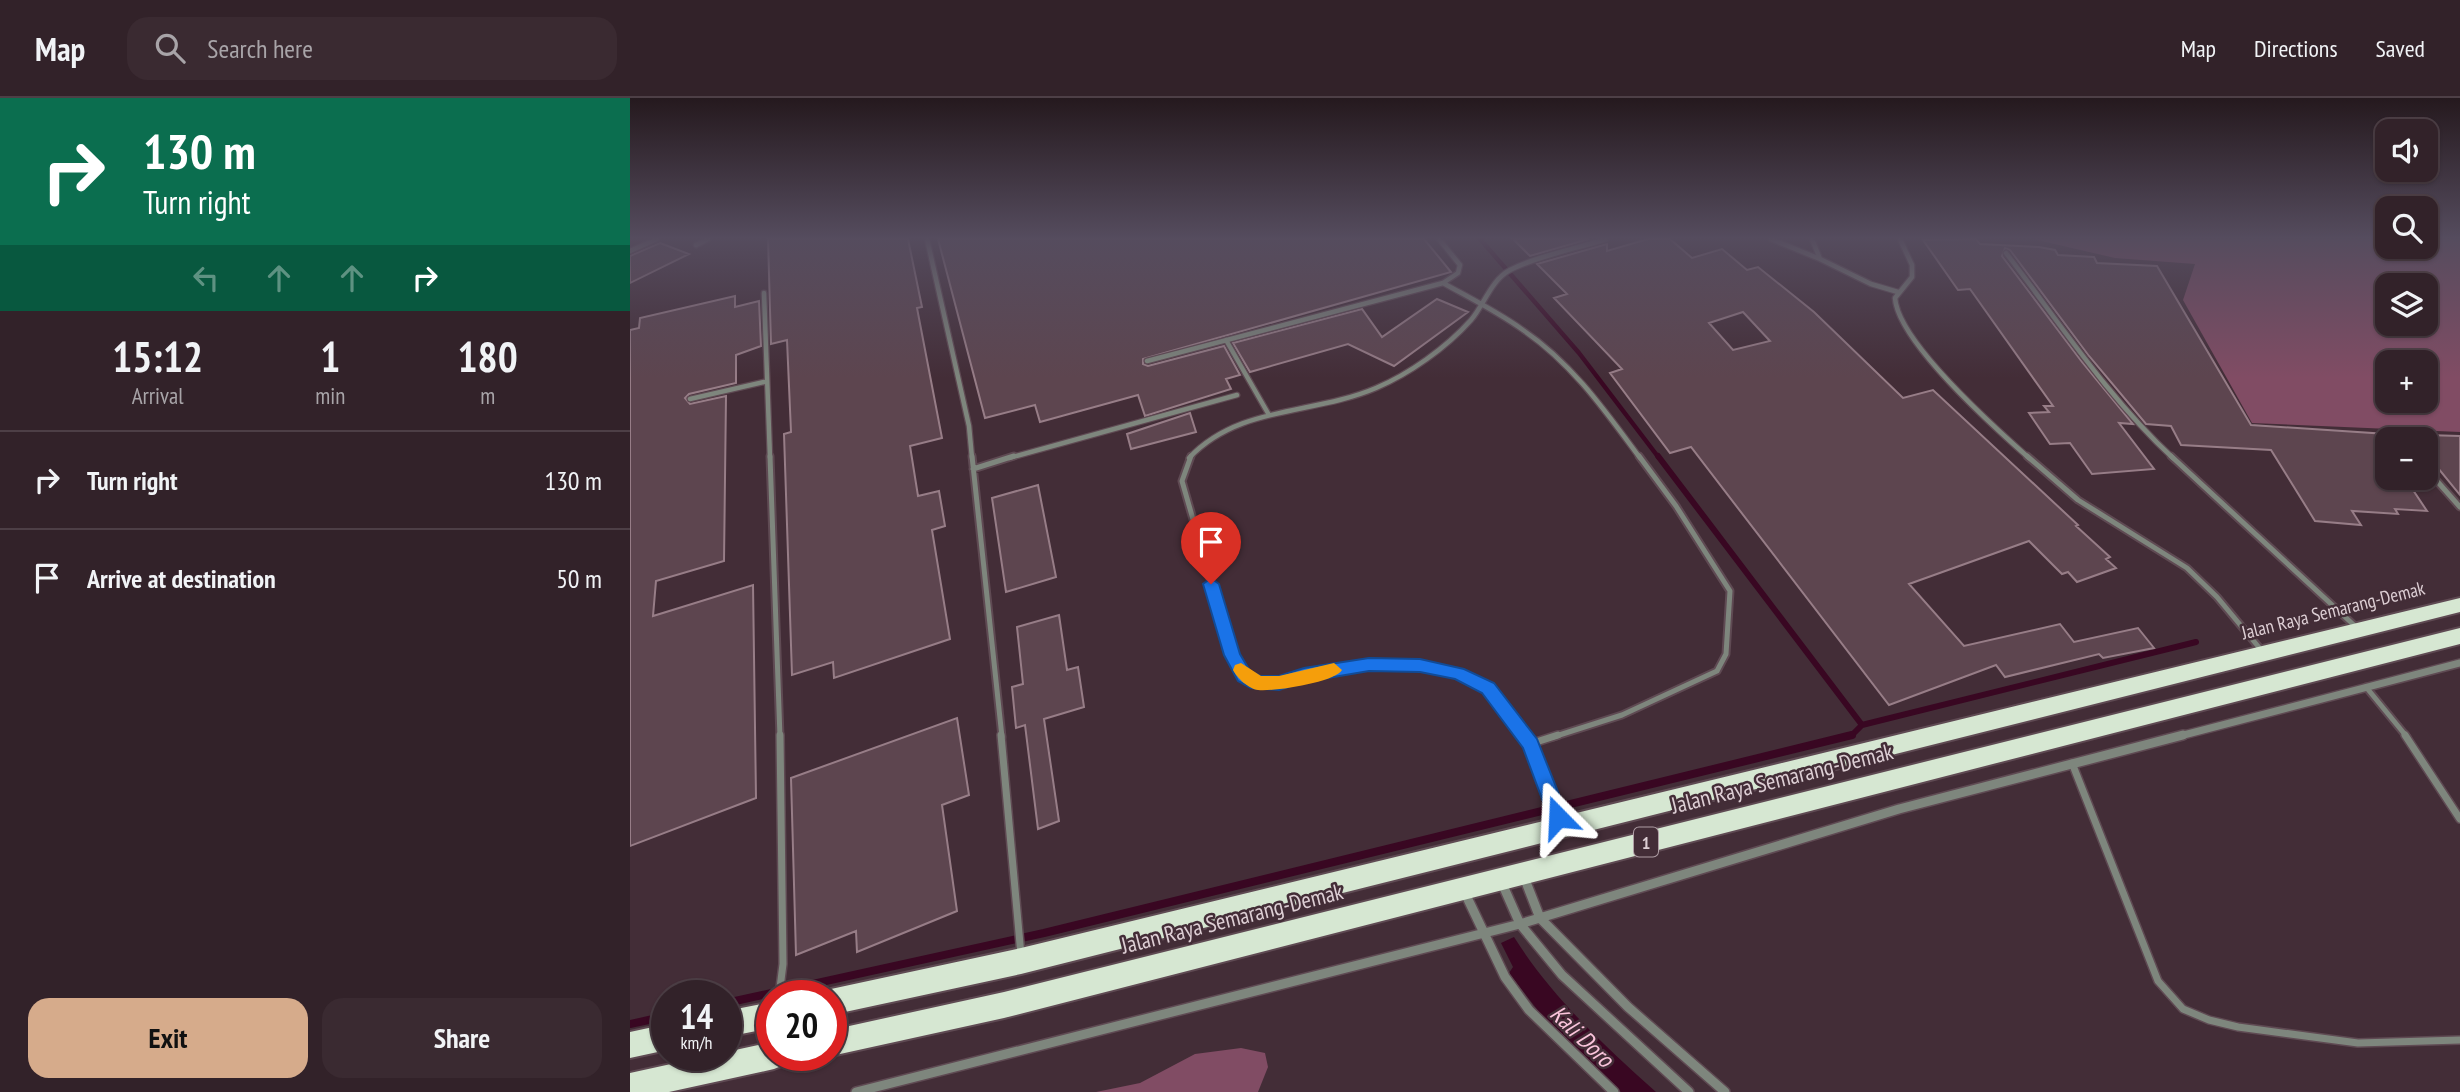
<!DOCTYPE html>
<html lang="en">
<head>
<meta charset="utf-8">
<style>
  :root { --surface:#322229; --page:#3a2a31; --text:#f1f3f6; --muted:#a8a4a8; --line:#4d3f46; --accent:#d6ab8b }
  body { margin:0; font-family:"PT Sans Narrow",sans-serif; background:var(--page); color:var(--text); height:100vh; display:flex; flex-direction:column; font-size:26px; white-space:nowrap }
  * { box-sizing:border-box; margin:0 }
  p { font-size:23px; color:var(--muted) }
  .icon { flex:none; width:38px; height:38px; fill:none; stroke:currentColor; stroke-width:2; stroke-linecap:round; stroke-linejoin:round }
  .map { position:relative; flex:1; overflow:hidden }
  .details { display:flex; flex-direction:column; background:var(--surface); width:630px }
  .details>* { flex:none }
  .banner { background:#0b6e4f; color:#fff; overflow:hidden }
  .buttons { position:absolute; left:1745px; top:21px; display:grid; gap:14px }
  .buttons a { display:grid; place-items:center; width:63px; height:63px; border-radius:14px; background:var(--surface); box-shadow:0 2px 5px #0004,0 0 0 2px var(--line); font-size:35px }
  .speed { position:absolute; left:21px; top:882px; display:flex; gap:14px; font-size:35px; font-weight:700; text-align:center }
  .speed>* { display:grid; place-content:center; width:91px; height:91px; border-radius:50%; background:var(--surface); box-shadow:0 2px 5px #0004,0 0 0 2px var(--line); line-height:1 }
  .speed small { font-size:18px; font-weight:400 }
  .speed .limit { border:10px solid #d22; background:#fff; color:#111 }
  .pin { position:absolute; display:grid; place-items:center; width:60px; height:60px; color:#fff; margin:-72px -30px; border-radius:50% 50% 50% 0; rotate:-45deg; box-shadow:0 0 7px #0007 }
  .pin .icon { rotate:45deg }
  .me { position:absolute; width:77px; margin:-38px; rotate:339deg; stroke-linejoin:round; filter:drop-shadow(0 0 5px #0008) }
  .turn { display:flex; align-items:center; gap:24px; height:147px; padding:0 28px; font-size:32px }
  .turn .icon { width:91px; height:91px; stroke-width:2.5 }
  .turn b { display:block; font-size:49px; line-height:60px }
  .lanes { display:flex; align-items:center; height:66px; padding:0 28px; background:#0003; justify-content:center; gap:35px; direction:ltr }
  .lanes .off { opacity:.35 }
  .eta { display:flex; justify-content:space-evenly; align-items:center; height:119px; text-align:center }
  .eta b { font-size:42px; font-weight:700; line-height:49px }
  .cta { display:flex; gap:14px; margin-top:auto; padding:14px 28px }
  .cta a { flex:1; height:80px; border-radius:21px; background:var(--accent); color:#111; font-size:28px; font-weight:700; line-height:80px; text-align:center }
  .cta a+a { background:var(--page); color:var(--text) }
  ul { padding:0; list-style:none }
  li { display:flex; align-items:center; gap:21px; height:98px; padding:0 28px; border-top:2px solid var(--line) }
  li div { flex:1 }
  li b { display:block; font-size:26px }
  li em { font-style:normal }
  header { display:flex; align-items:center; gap:42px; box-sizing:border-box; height:98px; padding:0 35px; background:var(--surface); border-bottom:2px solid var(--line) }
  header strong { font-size:33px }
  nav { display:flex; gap:38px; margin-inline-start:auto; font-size:24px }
  .search { width:490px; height:63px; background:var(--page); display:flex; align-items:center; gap:18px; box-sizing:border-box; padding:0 24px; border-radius:21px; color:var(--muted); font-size:26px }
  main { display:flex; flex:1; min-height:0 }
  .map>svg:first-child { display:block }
  .green { fill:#814c64; fill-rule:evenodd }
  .water { fill:#390722 }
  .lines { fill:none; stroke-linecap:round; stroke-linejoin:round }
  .stream-far2 { stroke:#390722; stroke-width:4.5 }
  .stream-far1 { stroke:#390722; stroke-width:6 }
  .stream { stroke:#390722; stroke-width:8 }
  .building { fill:#5d454f; stroke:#977d87; stroke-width:2; fill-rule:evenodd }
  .service-far2-casing { stroke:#5f4a53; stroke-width:7 }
  .service-far1-casing { stroke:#5f4a53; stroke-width:9 }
  .service-casing { stroke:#5f4a53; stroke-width:10 }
  .minor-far1-casing { stroke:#5f4a53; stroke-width:10 }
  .minor-casing { stroke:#5f4a53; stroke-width:12 }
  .trunk-casing { stroke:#5f4a53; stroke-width:4 }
  .service-far2 { stroke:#7e867d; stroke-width:4.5 }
  .service-far1 { stroke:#7e867d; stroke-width:5 }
  .service { stroke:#7e867d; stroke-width:7 }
  .minor-far1 { stroke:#7e867d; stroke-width:7 }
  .minor { stroke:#7e867d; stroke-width:9 }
  .trunk { fill:#d6e7d2; fill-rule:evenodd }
  .route { fill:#1a73e8; stroke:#114b97; stroke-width:2 }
  .slow { fill:#f59e0b }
  .labels { text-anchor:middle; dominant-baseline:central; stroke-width:5; stroke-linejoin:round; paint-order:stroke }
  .shield { fill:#432d37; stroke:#af9ea5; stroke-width:2 }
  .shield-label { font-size:18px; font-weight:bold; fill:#ddced4 }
  .street-label { font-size:19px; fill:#ddced4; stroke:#432d37 }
  .near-street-label { font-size:23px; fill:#ddced4; stroke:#432d37 }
  .near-water-label { font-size:24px; font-style:italic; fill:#fbc5dc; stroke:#432d37 }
</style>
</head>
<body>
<header>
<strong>Map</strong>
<div class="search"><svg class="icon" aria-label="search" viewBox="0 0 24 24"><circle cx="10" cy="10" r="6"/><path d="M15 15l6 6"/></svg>Search here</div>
<nav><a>Map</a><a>Directions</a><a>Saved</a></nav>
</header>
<main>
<section class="details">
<div class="banner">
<div class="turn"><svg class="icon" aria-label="right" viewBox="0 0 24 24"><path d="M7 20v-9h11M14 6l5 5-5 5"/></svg><div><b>130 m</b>Turn right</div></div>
<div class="lanes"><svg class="icon off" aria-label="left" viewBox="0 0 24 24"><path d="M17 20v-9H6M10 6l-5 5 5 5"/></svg><svg class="icon off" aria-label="ahead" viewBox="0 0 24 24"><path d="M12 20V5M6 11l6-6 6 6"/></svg><svg class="icon off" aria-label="ahead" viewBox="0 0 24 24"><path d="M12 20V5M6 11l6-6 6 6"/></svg><svg class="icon" aria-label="right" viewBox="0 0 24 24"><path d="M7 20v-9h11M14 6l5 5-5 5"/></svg></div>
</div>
<div class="eta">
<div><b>15:12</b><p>Arrival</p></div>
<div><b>1</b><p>min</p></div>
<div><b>180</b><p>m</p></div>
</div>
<ul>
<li><svg class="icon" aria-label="right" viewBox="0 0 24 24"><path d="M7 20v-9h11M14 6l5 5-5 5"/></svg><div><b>Turn right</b></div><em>130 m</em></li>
<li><svg class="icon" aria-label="arrive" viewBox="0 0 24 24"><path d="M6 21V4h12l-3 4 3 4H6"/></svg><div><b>Arrive at destination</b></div><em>50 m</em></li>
</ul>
<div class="cta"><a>Exit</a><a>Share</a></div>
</section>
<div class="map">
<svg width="1830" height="994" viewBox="0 0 1830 994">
  <rect width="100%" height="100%" fill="#432d37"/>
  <path class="green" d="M1403,141H1757V149H1796V141H1830V334L1622,325L1553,202L1565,166L1485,160ZM1757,187H1796V226H1757ZM1757,264H1796V303H1757Z
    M611,950L635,955L638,969L628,994H466L510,985L565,956Z"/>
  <path class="water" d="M884,839C921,898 974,948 1026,994H991L920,928L879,875L883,869L871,845Z"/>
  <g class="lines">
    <path class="stream-far2" d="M850,141L949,255L1029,360"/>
    <path class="stream-far1" d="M1028,358L1232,627
      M1214,639L1222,637L1232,627L1566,544"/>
    <path class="stream" d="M96,905L414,835L1222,637
      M0,926L37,918"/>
  </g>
  <path class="building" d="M138,141H278L292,209L287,210L312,340L280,348L288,398L309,393L315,428L302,432L320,541L204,580L203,564L162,577L154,336L161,334L157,242L141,246Z
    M308,141H794L821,174L513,261V266L518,268L594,248L610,277L596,281L601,291L515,318L508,297L410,324L405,307L355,320Z
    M883,141H959L900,158Z
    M1018,141H1040L1062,160L1092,151L1117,172L1128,169L1184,214L1273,300L1303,292L1448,427L1446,428L1480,459L1476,461L1486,470L1447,484L1438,474L1432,476L1399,443L1279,486L1334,548L1430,526L1444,544L1508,530L1524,550L1473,560L1469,556L1375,579L1366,567L1259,607L1061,349L1040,355L980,275L992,271L924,200L937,196L907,166L977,146V153ZM1113,214L1140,243L1103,252L1079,225Z
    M1346,141L1350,146L1409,149L1425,152L1428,157L1464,159L1467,165L1527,168L1621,327L1757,336V380H1775L1797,413L1765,411L1768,416L1722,413L1731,427L1685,423L1641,352L1551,347L1541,328L1516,326L1459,258L1380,152L1375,150L1372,158L1452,264L1503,326L1489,325L1524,371L1462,376L1440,345L1420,346L1399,315L1419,314L1414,308H1423L1340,191L1328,192L1293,142Z
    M30,145L59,156L0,185V158Z
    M105,198V209L129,203L131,248L106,257V285L59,296L55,300L60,306L96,298L94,463L26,483L23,518L123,487L126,700L0,748V232L9,230L10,220Z
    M807,201L838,214L764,268L718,246L620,274L603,245L732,211L752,239Z
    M560,315L566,334L501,351L497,336Z
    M1796,337L1830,338V397L1808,370L1796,369Z
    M408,387L426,479L376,494L362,400Z
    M429,517L437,572L448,569L454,609L414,621L429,723L408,731L395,627L386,630L382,589L393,586L387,529Z
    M327,620L339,697L312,707L327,813L227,854L226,833L166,857L161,680Z"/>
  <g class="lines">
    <g class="service-far2-casing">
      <path id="service-far2" d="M297,141L339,328L342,360
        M1141,141L1190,161
        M1182,141L1190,161L1241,186L1268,194
        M1270,141L1282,167V179L1265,200C1268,244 1365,330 1399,360
        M66,147L78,141
        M0,153L27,141
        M1376,155C1429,224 1479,301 1543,360
        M813,185C840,200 868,214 893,232C942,265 976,314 1010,360
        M134,195L140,360
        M596,242L639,317
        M517,263L813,185L828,175L830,167L809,141
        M60,301L134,284
        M379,360L607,297
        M559,360C609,307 683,317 746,290C779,276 816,250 841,222C854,207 861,182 880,172C904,159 949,150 976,141"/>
    </g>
    <g class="service-far1-casing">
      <path id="service-far1" d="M140,358L150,639
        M342,358L372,639
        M561,358L552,383L602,557C608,568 613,580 626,584C643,590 661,579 678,576C736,566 802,556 855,589C871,598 884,624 895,639
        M1397,358L1448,402L1557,470L1587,499L1632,553
        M1541,358L1726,529
        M343,371L384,358
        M1799,374L1830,409
        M1736,589L1777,639
        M923,639L992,617L1087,573L1096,556L1100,493L1046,408L1009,358"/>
    </g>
    <g class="service-casing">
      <path id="service" d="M371,637L391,857
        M893,637L900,646L930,724
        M1775,637L1830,721
        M900,646L928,637
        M1442,665L1528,883L1553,911L1579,922L1608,929L1728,945L1830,942
        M149,898L153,866L150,637"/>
    </g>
    <g class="minor-far1-casing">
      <path id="minor-far1" d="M1546,639L1830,565"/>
    </g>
    <g class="minor-casing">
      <path id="minor" d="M894,779L910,820L998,909L1095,994
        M871,783L890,826L932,877L1059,994
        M834,793L875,879L899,912L984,994
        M226,994L890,826L1269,711L1553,637"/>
    </g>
    <g class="trunk-casing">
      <path id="trunk" d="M1830,500V514L391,876L201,917V898H191L201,891L391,850Z
        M1830,530V546L374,920L201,958L198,957H201V932L374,894Z
        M142,904V930L96,939V913Z
        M37,926V952L0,960V934Z
        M142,944V957H157L154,967L144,971L39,994H0V975L82,957H96V954Z"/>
    </g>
    <use href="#service-far2" class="service-far2"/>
    <use href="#service-far1" class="service-far1"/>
    <use href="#service" class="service"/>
    <use href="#minor-far1" class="minor-far1"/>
    <use href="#minor" class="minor"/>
    <use href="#trunk" class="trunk"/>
  </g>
  <linearGradient id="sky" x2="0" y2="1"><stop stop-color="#25191e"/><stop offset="0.5" stop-color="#554c5e"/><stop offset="1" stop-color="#554c5e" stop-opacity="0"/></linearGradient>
  <rect width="1830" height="280" fill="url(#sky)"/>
  <path class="route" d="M581,480L589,486L610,556L620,573L630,578H649L674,570L739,560L790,561L834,571L864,585L907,641L938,719L935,725L928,728L921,725L893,650L852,595L825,581L790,574L739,573L674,584L649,592L621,590L608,583L594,557L573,486Z"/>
  <path class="slow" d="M611,565L631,578H649L704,565L712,572C706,584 643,594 628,592C619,591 607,580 603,572L605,567Z"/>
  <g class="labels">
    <rect class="shield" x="1004" y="729.5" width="24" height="29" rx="5"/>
    <g class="shield-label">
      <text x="1016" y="744">1</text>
    </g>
    <g class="street-label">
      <text transform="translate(1703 512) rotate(-14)">Jalan Raya Semarang-Demak</text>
    </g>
    <g class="near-street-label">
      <text transform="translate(1152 680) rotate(-14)">Jalan Raya Semarang-Demak</text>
      <text transform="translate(602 820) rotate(-14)">Jalan Raya Semarang-Demak</text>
    </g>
    <g class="near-water-label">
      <text transform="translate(952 938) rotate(44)">Kali Doro</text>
    </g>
  </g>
</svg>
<div class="buttons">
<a><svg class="icon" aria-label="sound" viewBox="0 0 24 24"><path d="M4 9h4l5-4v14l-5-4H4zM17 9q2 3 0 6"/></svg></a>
<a><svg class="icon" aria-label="search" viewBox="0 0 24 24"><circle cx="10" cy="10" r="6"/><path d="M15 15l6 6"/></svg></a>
<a><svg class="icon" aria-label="layers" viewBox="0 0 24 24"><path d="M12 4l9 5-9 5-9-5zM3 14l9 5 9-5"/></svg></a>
<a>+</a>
<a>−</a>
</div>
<div class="speed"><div>14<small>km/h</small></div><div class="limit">20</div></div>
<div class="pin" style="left:581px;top:486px;background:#d93025"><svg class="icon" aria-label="arrive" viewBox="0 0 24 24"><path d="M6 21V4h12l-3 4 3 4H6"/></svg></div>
<svg class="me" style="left:928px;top:719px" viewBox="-20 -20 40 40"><path d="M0-17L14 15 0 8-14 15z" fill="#1a73e8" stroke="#fff" stroke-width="4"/></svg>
</div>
</main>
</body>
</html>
